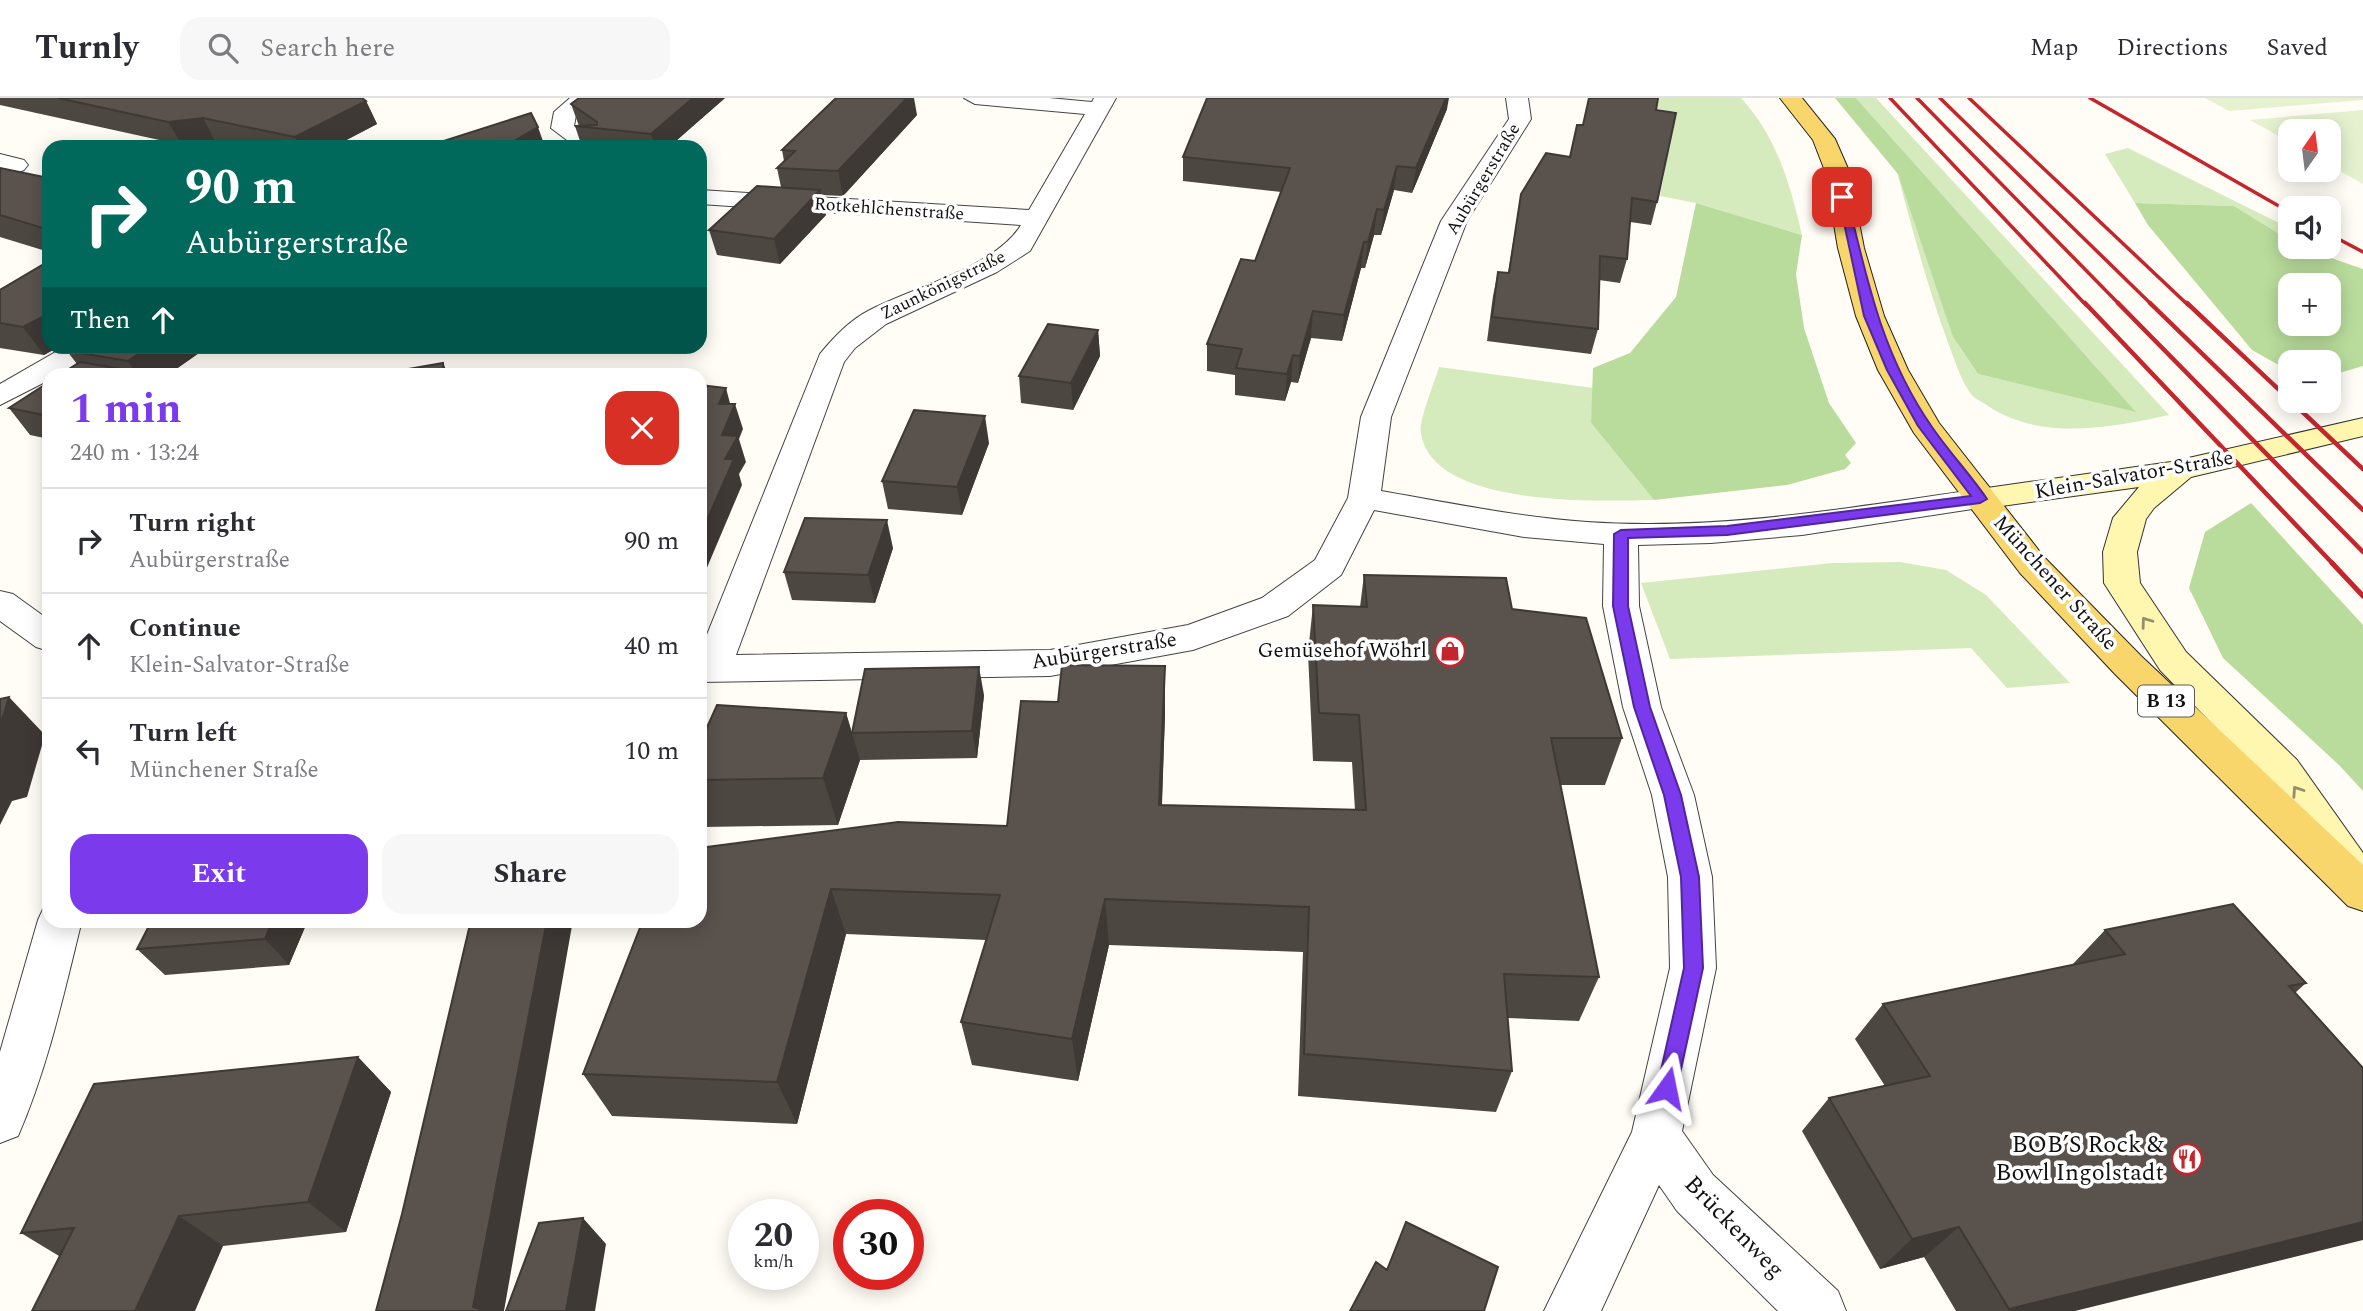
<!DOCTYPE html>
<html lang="en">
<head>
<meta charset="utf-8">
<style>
  :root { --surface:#fff; --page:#f7f7f7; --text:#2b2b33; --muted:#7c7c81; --line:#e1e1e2; --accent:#7c3aed }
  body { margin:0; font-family:Spectral,serif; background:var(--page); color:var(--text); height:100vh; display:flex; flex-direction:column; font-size:26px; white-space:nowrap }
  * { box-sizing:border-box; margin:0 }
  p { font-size:23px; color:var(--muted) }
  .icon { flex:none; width:38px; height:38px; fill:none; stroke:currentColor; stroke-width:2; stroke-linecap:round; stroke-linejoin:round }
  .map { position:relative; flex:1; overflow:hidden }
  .details { position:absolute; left:42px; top:270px; width:665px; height:560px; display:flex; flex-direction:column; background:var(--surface); border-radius:21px; box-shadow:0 4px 18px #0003 }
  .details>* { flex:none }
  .top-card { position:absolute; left:42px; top:42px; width:665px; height:214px; border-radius:21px; box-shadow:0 4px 18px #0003; background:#00695c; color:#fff; overflow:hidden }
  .needle { width:46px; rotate:14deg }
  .buttons { position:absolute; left:2278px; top:21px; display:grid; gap:14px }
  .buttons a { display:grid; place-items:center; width:63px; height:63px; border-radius:14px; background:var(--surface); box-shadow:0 4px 18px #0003; font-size:35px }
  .speed { position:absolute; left:728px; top:1101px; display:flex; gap:14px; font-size:35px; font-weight:700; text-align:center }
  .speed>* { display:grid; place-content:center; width:91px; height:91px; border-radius:50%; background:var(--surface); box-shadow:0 4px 18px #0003; line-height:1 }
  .speed small { font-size:18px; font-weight:400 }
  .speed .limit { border:10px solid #d22; background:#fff; color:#111 }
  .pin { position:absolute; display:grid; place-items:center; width:60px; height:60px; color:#fff; margin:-30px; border-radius:14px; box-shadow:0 4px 10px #0006 }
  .me { position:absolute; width:77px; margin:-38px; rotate:12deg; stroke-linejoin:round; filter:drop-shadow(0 0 5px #0008) }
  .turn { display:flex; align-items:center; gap:24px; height:147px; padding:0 28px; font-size:32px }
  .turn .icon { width:91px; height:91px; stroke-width:2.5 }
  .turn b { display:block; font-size:49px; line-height:60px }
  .then { display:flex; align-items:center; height:66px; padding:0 28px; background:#0003; gap:14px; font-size:26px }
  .round { display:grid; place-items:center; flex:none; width:74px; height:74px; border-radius:21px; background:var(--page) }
  .headline { display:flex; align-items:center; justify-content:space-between; height:119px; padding:0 28px }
  h1 { font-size:42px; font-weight:700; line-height:52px; color:var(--accent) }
  .cta { display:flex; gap:14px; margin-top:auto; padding:14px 28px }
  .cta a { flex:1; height:80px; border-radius:21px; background:var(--accent); color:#fff; font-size:28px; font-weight:700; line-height:80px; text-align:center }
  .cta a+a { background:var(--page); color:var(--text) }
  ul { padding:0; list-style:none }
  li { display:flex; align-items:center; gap:21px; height:105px; padding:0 28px; border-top:2px solid var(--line) }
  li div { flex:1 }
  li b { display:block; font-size:26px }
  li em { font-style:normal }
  header { display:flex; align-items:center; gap:42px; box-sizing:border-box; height:98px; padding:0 35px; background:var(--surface); border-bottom:2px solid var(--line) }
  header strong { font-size:33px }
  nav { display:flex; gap:38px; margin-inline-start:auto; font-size:24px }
  .search { width:490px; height:63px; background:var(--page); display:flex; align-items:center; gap:18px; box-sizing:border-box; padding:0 24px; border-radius:21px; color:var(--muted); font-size:26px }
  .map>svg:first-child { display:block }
  .green { fill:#d5ebbd }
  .forest { fill:#b9dc9c; fill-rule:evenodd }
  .pitch { fill:#e6f2cf }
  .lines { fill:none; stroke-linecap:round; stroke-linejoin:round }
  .street-casing { stroke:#444; stroke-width:2 }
  .secondary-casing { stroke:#333; stroke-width:2 }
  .primary-casing { stroke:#222; stroke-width:2 }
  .street { fill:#fff; fill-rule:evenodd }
  .secondary { fill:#fff6b0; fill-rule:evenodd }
  .primary { fill:#f9d66b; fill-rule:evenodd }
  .rail-far2 { stroke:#c4262e; stroke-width:3.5 }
  .rail-far1 { stroke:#c4262e; stroke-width:4.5 }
  .rail { stroke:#c4262e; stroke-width:5 }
  .wall { fill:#4d4742 }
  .shaded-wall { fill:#3f3936 }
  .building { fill:#5a524d; stroke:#3f3936; stroke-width:2 }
  .oneway { stroke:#948f68 }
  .route { fill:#7c3aed; stroke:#51269a; stroke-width:2 }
  .labels { text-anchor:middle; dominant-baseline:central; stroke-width:7; stroke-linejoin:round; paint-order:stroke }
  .far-street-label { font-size:18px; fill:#111; stroke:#fff }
  .shield { fill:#fff; stroke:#585858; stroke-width:2 }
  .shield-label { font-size:19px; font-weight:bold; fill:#111 }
  .street-label { font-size:21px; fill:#111; stroke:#fff }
  .poi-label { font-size:21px; fill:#111; stroke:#fff; text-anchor:end }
  .near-poi-label { font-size:24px; fill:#111; stroke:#fff; text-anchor:end }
  .near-street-label { font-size:24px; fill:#111; stroke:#fff }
</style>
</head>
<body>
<header>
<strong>Turnly</strong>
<div class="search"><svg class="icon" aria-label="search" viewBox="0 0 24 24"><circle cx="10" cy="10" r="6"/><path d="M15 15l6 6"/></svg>Search here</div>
<nav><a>Map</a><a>Directions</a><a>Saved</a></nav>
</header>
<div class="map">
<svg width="2363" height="1213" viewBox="0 0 2363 1213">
  <rect width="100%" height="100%" fill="#fffdf5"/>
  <path class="green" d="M1612,0H1741C1777,39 1790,86 1802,137L1696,105L1660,98L1676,15Z
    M1856,0H1876L2169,317C2110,330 2041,343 1988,308C1983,304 1975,301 1971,296C1960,281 1954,260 1947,242C1927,187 1912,130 1897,74L1917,123L1953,239L1978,276L2135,313Z
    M2128,50L2291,131V143L2234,108L2135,105L2105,56Z
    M1439,269L1593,290L1591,325L1654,402C1599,403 1434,410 1421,336C1418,323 1435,284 1439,269Z
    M1900,464L1946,472L1986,497L2070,585L2007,590L1971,550L1670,561L1641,485L1832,465Z"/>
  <path class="forest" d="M1835,0H1856L2136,314L1978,276L1953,239L1898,76Z
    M1696,105L1802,137L1796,176L1804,230L1829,305L1856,345L1845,357L1851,365L1845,371L1787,387L1654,402L1591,325L1593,270L1630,255L1676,199Z
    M2135,105L2234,108L2291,143V149H2299L2363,171V268L2329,278V264H2291V274L2252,252L2148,127ZM2291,187H2329V226H2291Z
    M2251,405L2363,527V693L2339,667L2223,560L2189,490L2205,434Z"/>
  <path class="pitch" d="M2205,0H2363V2L2229,13Z
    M2363,12V86L2329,67V33H2291V45L2250,22Z"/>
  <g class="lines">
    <g class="street-casing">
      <path id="street" d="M570,0H595L576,17L574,28L603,49H576L551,30L554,14Z
        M964,0H1049L1092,4L1094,0H1116L1030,153L997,174L886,226L855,250L844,264L736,557L1050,552L1188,527L1262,500L1315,462L1348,400L1361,319L1441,123L1509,21L1506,0H1528L1531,21L1467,123L1391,319L1381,393C1450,405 1518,419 1587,424C1718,433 1850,410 1980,391L1992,394L1996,401L1992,408L1802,437L1711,445L1638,447L1639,508L1661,609L1694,697L1712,779L1716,870L1682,1033L1713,1077L1838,1193L1846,1213H1778L1677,1113L1659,1087L1601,1213H1544L1632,1034L1670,870L1668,779L1652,697L1623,609L1603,508L1604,446L1524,439L1374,412L1341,477L1288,518L1193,552L1050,578L700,584V554L820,256C833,240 849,223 868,213C913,189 995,170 1021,127L700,106V92L1029,112L1085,16L975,6Z
        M0,56L24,62L28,67L24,72L0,81Z
        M66,248H102L98,254L59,276H49V282L0,307V286Z
        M0,493L13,496L49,522V553L36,549L0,523Z
        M49,807V822H82C64,895 48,969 18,1038L0,1045V954L38,822L44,809Z"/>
    </g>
    <g class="secondary-casing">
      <path id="secondary" d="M2363,320V338L2191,379L2154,410L2146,421L2137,454L2140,485L2186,554L2297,662L2363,755V808L2348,803L2269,684L2160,572L2104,485L2103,454L2113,420L2139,389L1980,411L1968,408L1964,401L1968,394L1980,391L2171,364Z"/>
    </g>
    <g class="primary-casing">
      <path id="primary" d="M1780,0H1802L1835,41L1849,73L1864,150L1884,218L1908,272L1939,325L2044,459L2141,558L2363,767V813L2348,808L2115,576L2020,475L1914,335L1878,272L1856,218L1838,150L1825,73L1813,42Z"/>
    </g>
    <use href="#street" class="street"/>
    <use href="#secondary" class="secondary"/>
    <use href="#primary" class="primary"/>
    <path class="rail-far2" d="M1890,0L2086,207
      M1917,0L2120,207
      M1940,0L2152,207
      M1969,0L2188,207
      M2090,0L2291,115
      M2329,136L2363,154"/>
    <path class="rail-far1" d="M2085,205L2334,467
      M2118,205L2363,454
      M2150,205L2363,412
      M2187,205L2363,371"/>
    <path class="rail" d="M2332,465L2363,498"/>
  </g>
  <path class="wall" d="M0,0H362L366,3L377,26L333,49H242L215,43L182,47L0,7Z
    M725,0L669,49H582L575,28H579L571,6Z
    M1447,11L1412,95L1394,92L1381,137H1374L1365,170H1361L1342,243L1311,240L1298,285L1291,284L1285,303L1235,297V277L1207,273V246L1255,163L1281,94L1183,83V59Z
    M1656,12L1657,104L1651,127L1630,124L1627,161L1620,185L1599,182L1598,231L1591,256L1487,243L1493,198L1498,174L1508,175L1521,96L1570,59L1582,27Z
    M917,17L843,98L821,97L826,117L780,166L717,157L709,132L781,89L777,70L784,63L782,52Z
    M0,70L49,80V154L0,139Z
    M49,163V248H60L44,257L0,250V192Z
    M1098,232L1100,258L1073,312L1021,305L1019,278Z
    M74,248H209L169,276H61L77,266L67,253Z
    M49,284V341L30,337L9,310Z
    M989,345L962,417L888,411L882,383Z
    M893,450L875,505L792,502L784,474Z
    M1364,477L1512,511L1622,640L1605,687H1560L1599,879L1579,923L1508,920L1512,973L1496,1014L1298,998L1303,854L1109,847L1078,983L972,967L961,924L986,842L846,836L797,1026L612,1018L583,976L643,822L1007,728L1058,604L1165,568V616L1162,707L1355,712L1352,664L1313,663L1308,555L1313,507L1360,509Z
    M984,597L977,660L860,662L838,727L704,729L700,720V645L846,615L852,635Z
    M308,822L289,867L165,877L137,851Z
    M2105,832L2306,885L2295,895L2075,1213H1956L1924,1159L1880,1171L1802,1033L1829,1000L1885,988L1855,941L1883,906L2072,867Z
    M358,959L391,994L346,1134L223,1148L59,1158L21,1135Z"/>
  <path class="shaded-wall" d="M693,0H725L669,49H655L651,36Z
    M907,0H914L917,17L843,98L838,73Z
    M1446,0H1449L1447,11L1412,95L1416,70Z
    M366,3L377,26L333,49H300L295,39Z
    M203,20L215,43L182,47L168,24Z
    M538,29L545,49H504Z
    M1397,68L1394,92L1381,137L1384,112Z
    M820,92L826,117L780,166L774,141Z
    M1377,111L1374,137L1365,170L1368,144Z
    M1364,144L1361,170L1342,243L1344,217Z
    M1313,213L1311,240L1298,285L1300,258Z
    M46,217L49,222V248H60L44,257L23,229Z
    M1098,232L1100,258L1073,312L1071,285Z
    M149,248H209L169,276H137L128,263Z
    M1293,257L1291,284L1285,303L1287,276Z
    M443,265L448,276H444Z
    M726,290L732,313L735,306L743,331L739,341L746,364L739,376L742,387L703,479L700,472V438L725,361L719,306Z
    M985,318L989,345L962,417L957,389Z
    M887,422L893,450L875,505L868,477Z
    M1165,568V616L1160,754L1159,707Z
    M979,569L984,597L977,660L972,633Z
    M9,599L45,637L27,699L12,703L0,727V628Z
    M846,615L860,662L838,727L823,680Z
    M831,791L846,836L797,1026L777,984Z
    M1105,801L1109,847L1078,983L1072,941Z
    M273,822H308L289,867L265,841Z
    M547,822H573L504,1213H477L473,1209Z
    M358,959L391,994L346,1134L308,1104Z
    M179,1118L223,1148L195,1213H135Z
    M583,1120L606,1146L595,1213H566Z
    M2363,1124V1142L2075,1213H2007L2009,1211Z
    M1959,1129L1924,1159L1880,1171L1912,1141Z"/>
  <path class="building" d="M58,0H362L366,3L295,39L203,20L168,24Z
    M579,0H693L651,36L575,28L597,27V24L571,6Z
    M836,0H907L838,73L777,70L795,53L782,52Z
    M1207,0H1446L1416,70L1397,68L1384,112L1377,111L1368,144H1364L1344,217L1313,213L1300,258L1293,257L1287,276L1236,270L1242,251L1207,246L1241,161L1255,163L1290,70L1183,59Z
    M1589,0H1658L1656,12L1676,15L1657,104L1632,100L1627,161L1600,158L1598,231L1492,219L1498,174L1509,175L1521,96L1546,55L1570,59L1577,27H1583Z
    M531,15L538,29L504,49H425Z
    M0,70L49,80V132L0,117Z
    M757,88L820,92L774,141L709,132Z
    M49,163V217H46L23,229L0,225V192Z
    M1048,226L1098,232L1071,285L1019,278Z
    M74,248H149L128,263L67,253Z
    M80,264L151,276H61Z
    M443,265L444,276H380Z
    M49,284V318L9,310Z
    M700,287L726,290L719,306H735L722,337L738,338L725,361H734L700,438Z
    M914,312L985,318L957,389L882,383Z
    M805,420L887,422L868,477L784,474Z
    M1364,477L1506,480L1512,511L1586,520L1622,640H1551L1599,879L1504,876L1512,973L1304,956L1309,809L1105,801L1072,941L961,924L1000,797L831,791L777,984L583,976L643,822H700V750L898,724L1007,728L1021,603L1058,604L1062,567L1165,568L1159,707L1366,712L1359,617L1319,615L1313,507L1367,509Z
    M979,569L972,633L852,635L865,571Z
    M9,599L0,628V601Z
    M717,607L846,615L823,680L700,682V645Z
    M2233,806L2306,885L2289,888L2363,970V1124L2009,1211L1959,1129L1912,1141L1829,1000L1930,978L1883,906L2125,856L2105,832Z
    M152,822H273L265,841L137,851Z
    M471,822H547L473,1209L487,1213H376L402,1116Z
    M358,959L308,1104L179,1118L135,1213H32L74,1130L21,1135L94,986Z
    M583,1120L566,1213H506L539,1125Z
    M1406,1124L1498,1169L1484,1213H1350L1376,1164L1387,1172Z"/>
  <defs><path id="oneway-chevron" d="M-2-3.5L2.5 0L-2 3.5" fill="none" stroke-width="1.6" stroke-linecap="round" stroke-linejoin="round" transform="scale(1.75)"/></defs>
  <g class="oneway">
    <use href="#oneway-chevron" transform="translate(2146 524) rotate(-126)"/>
    <use href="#oneway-chevron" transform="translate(2297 693) rotate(-124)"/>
  </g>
  <path class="route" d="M1838,97L1847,99C1867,182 1882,257 1932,329C1949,354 1970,376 1987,401L1980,405L1727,437L1628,440V508L1650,609L1681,697L1699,779L1703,870L1677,990L1674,997L1667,1000L1660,997L1657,990L1684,870L1681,779L1664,697L1634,609L1613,508L1614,436L1621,432L1727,428L1971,398L1918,328L1887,272L1864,218Z"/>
  <defs>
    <g id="shop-ring" transform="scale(1.575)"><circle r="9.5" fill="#fff" stroke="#c4262e" stroke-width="1.5"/><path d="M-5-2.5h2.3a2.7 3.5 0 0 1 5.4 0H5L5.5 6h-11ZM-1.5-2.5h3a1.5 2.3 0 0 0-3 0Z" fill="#c4262e"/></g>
    <g id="restaurant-ring" transform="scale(1.575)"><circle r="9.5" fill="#fff" stroke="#c4262e" stroke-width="1.5"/><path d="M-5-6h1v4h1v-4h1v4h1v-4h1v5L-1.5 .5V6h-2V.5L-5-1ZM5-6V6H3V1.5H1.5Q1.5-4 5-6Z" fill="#c4262e"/></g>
  </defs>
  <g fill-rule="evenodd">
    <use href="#shop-ring" x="1450" y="553"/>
    <use href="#restaurant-ring" x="2187" y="1061"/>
  </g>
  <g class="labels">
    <g class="far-street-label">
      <text transform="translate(1483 81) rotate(-59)">Aubürgerstraße</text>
      <text transform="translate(889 111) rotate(4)">Rotkehlchenstraße</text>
      <text transform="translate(943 187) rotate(-26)">Zaunkönigstraße</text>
    </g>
    <rect class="shield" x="2138" y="587.5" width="56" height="31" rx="5"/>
    <g class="shield-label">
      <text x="2166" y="603">B 13</text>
    </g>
    <g class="street-label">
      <text transform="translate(2134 377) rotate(-10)">Klein-Salvator-Straße</text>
      <text transform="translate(2055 485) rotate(48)">Münchener Straße</text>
      <text transform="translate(1104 553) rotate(-9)">Aubürgerstraße</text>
    </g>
    <g class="poi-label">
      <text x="1427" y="553">Gemüsehof Wöhrl</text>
    </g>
    <g class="near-poi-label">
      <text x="2164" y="1047">BOB’S Rock &amp;<tspan x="2164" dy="28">Bowl Ingolstadt</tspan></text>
    </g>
    <g class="near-street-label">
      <text transform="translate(1734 1129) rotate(46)">Brückenweg</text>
    </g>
  </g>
</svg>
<div class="buttons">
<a><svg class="needle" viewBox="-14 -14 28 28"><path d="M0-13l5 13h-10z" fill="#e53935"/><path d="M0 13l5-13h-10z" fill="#7c7c81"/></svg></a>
<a><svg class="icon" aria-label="sound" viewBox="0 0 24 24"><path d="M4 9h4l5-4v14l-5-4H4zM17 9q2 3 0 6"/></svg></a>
<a>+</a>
<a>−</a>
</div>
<div class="speed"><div>20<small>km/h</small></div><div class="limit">30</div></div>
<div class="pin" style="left:1842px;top:99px;background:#d93025"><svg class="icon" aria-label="arrive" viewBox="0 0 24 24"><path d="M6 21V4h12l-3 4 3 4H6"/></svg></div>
<svg class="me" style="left:1667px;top:990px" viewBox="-20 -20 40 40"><path d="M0-17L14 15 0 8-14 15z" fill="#7c3aed" stroke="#fff" stroke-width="4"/></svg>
<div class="top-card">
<div class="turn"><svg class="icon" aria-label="right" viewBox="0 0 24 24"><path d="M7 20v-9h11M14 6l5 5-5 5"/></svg><div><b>90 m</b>Aubürgerstraße</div></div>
<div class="then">Then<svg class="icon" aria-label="ahead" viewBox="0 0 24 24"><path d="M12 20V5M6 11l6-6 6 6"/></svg></div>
</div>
<section class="details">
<div class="headline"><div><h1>1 min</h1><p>240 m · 13:24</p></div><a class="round" style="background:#d93025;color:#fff"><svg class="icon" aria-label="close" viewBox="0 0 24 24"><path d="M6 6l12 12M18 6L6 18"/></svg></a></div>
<ul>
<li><svg class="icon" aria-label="right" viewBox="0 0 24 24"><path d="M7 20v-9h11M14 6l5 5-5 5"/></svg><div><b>Turn right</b><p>Aubürgerstraße</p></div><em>90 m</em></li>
<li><svg class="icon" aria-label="ahead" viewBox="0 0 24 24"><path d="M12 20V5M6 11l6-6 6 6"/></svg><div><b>Continue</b><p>Klein-Salvator-Straße</p></div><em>40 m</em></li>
<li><svg class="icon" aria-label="left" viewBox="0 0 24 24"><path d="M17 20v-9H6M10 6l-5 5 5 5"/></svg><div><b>Turn left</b><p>Münchener Straße</p></div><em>10 m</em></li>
</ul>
<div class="cta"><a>Exit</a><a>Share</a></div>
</section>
</div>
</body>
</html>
